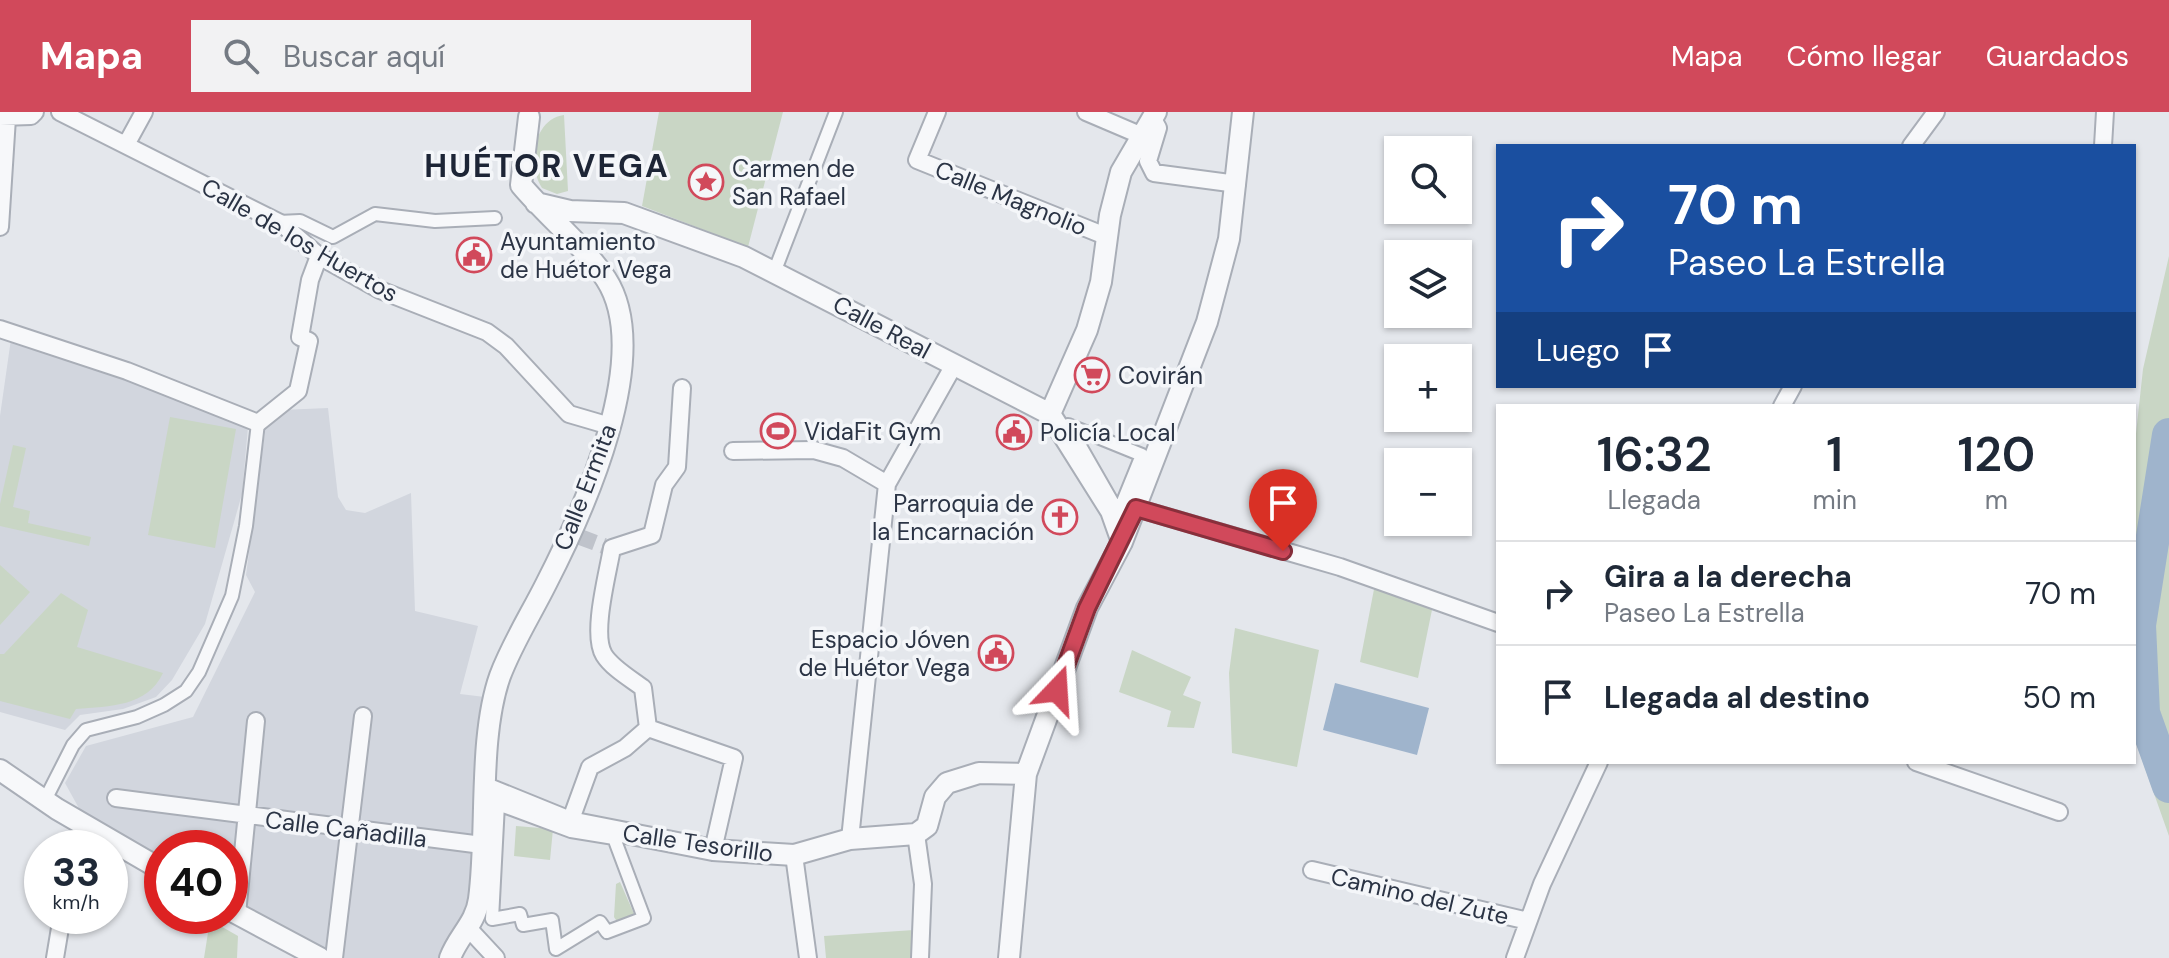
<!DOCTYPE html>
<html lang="es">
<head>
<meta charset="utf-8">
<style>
  :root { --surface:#fff; --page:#f2f2f3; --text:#1f2937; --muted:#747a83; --line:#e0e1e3; --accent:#d1495b }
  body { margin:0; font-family:"DM Sans",sans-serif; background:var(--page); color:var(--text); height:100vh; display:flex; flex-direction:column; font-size:30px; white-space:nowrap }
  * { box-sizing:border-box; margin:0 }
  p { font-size:26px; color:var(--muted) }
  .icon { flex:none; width:44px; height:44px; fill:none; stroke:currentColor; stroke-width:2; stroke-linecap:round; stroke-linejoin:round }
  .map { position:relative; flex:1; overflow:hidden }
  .drawer { position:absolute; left:1496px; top:292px; width:640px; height:360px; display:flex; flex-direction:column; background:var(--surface); border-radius:0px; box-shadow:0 2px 6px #0004 }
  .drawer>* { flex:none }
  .banner { position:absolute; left:1496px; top:32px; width:640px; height:244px; border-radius:0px; box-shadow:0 2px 6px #0004; background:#1a4fa0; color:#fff; overflow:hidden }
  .buttons { position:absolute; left:1384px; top:24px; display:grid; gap:16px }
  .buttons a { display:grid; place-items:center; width:88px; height:88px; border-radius:0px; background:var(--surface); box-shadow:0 2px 6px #0004; font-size:40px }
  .speed { position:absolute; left:24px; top:718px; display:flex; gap:16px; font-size:40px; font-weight:700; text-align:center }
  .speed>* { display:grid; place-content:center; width:104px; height:104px; border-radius:50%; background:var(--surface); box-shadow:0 2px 6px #0004; line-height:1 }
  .speed small { font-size:20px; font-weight:400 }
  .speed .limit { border:12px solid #d22; background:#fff; color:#111 }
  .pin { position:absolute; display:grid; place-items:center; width:68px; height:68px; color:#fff; margin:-82px -34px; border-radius:50% 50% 50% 0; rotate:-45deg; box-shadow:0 0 8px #0007 }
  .pin .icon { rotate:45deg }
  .me { position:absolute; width:88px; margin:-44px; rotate:20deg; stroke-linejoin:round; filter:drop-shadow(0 0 6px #0008) }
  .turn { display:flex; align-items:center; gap:28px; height:168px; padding:0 40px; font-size:36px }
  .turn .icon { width:104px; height:104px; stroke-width:2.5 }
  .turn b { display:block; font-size:56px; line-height:68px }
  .then { display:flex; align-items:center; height:76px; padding:0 40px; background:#0003; gap:16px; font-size:30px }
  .eta { display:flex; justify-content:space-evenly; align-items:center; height:136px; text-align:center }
  .eta b { font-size:48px; font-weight:600; line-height:56px }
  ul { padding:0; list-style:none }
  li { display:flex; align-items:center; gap:24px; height:104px; padding:0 40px; border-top:2px solid var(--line) }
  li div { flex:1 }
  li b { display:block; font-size:30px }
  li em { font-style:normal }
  header { display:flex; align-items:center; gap:48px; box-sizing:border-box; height:112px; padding:0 40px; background:var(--accent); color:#fff }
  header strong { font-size:38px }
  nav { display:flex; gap:44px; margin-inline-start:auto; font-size:28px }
  .search { width:560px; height:72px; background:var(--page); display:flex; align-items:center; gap:20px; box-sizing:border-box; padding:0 28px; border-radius:0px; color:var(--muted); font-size:30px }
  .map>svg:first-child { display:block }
  .built { fill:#d2d6de }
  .green { fill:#c9d6c5 }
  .water { fill:#9fb4cc }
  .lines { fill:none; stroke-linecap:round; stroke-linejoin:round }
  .river { stroke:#9fb4cc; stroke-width:34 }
  .minor-tunnel { stroke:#bfc3cb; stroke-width:16; stroke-dasharray:16 8; stroke-linecap:butt }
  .pedestrian-casing { stroke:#a9aeb7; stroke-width:16 }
  .minor-casing { stroke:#a9aeb7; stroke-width:20 }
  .tertiary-casing { stroke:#a9aeb7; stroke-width:24 }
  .pedestrian { stroke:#f7f8fa; stroke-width:12 }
  .minor { stroke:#f7f8fa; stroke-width:16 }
  .tertiary { stroke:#f7f8fa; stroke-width:20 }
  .route-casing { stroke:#882f3b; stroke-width:20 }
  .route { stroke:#d1495b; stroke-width:14 }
  .labels { text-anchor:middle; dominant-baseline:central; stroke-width:7; stroke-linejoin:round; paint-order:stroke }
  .poi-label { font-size:24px; fill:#2b3445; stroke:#f4f6f9; text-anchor:start }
  .street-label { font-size:24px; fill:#2b3445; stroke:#f4f6f9 }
  .district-label { font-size:32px; font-weight:bold; letter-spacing:2px; fill:#1d2536; stroke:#f4f6f9 }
</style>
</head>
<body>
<header>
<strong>Mapa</strong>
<div class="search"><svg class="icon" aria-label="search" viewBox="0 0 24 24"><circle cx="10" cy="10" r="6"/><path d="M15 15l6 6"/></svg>Buscar aquí</div>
<nav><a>Mapa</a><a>Cómo llegar</a><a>Guardados</a></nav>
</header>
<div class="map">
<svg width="2169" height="846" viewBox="0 0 2169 846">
  <rect width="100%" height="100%" fill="#e4e7ec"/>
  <path class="built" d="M11,227L100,256L248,315L242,382L205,512L172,568L156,585L123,597L80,603L65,618L0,600V304Z
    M328,296L338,385L346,398L365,401L411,381L415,499L478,514L460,582L485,585L472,802L440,846H343L230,785V736H162V747L81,700L65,671L86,634L193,605L255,480L246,463L266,313L281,298Z"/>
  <path class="green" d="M659,0H783L748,135L642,94Z
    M564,3L568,79L557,82L542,76C527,53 533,7 564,3Z
    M2169,144V724L2134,625V340L2143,257Z
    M170,305L236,317L215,436L148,423Z
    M13,333L26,336L13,395L30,399L28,411L91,425L89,434L0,414V392Z
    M0,453L30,480L0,513Z
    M1375,472L1433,493L1418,566L1360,550Z
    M61,481L88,498L77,535L163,561C147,595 110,594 76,597L70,607L0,589V542H4Z
    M1235,516L1319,538L1297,655L1232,641L1229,561Z
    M1132,538L1191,565L1183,583L1201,590L1194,616L1167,615L1171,599L1119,580Z
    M516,714L553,717L550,748L514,744Z
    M620,770L635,804L618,811L614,805L616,772Z
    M210,808L238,824L237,846H204Z
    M914,818V846H826L824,824Z"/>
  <path class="water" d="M1335,571L1429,596L1417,643L1323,618Z"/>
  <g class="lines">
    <path class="river" d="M2169,323L2139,513L2143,601L2169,674"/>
    <path class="minor-tunnel" d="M580,425L604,434"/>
    <g class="pedestrian-casing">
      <path id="pedestrian" d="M279,110L300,109L333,125L375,102L435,109L495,106
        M775,158L836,0
        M1068,313L1142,343L1120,397L1115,395Z
        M45,688L73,633L86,618L137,605L164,593L186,579L199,560L232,484L246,414L258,311
        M498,692L571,719L614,726L644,806L607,820L600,810L556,837L552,808L523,813L520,802L492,807Z"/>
    </g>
    <g class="minor-casing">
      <path id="minor" d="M60,0L282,112L319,144L380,178L487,220L506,234L569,302L610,314
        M937,0L917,48L1108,125
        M1086,0L1140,23
        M0,5L31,4L35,0
        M1153,7L1158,16L1148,49L1154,61L1237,72
        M127,31L144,0
        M1911,34L1936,0
        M2103,34L2105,0
        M0,115L7,6
        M0,217L127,259L258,311L298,279L309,229L300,225L310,168L319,144
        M1782,294L1793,274
        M733,339L814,338L843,346L887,372
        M1136,396L1340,455L1498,511
        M648,616L734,646L713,738
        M1916,650L2059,700
        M116,686L482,733
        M570,710L590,655L625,636L648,616L643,576C631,567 612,556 604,543C591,522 608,461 612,436L652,423L664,373L677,355L682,276
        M916,722L923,772L920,846
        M850,727L887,372L954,253
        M74,736L85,713
        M794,743L808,846
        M1312,758L1528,809
        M237,802L256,609
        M469,817L496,846
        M55,846L62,804
        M334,846L363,604
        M1515,846L1542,772L1599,650"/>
    </g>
    <g class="tertiary-casing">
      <path id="tertiary" d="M536,91L570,99L624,101L744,145L1050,302L1111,399L1122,430
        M1050,302L1087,218L1101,170L1110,103L1121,60L1156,0
        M0,658L57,697L162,758
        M486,676L570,710L713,738L794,743L850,727L916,722L927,714L935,685L947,671L979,661L1026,662
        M230,798L320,846
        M450,846C458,824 476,811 479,787C488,720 478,626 500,564C512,532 531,502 546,472C583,400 655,243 606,167C586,136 546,103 521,73L529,5
        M1009,846L1026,662L1087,496L1122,430L1207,210L1229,127L1243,0"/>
    </g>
    <use href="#pedestrian" class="pedestrian"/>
    <use href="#minor" class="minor"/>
    <use href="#tertiary" class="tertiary"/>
  </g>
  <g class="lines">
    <g class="route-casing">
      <path id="route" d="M1057,578L1087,496L1136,396L1283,439"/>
    </g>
    <use href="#route" class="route"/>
  </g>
  <defs>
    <g id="sight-ring" transform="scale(1.8)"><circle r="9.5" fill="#f4f6f9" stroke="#d1495b" stroke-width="1.5"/><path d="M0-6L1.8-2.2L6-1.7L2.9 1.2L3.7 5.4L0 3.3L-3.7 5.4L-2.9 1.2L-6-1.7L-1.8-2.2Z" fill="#d1495b"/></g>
    <g id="civic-ring" transform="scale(1.8)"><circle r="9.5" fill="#f4f6f9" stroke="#d1495b" stroke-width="1.5"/><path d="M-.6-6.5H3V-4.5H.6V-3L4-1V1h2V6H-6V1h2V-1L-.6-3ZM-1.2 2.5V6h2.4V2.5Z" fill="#d1495b"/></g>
    <g id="supermarket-ring" transform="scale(1.8)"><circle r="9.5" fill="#f4f6f9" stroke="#d1495b" stroke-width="1.5"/><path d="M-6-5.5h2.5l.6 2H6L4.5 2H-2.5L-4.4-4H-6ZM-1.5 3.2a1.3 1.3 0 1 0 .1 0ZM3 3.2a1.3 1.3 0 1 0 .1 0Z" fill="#d1495b"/></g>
    <g id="stadium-ring" transform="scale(1.8)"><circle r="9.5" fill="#f4f6f9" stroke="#d1495b" stroke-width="1.5"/><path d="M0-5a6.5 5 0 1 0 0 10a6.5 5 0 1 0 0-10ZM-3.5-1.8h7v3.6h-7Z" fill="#d1495b"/></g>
    <g id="church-ring" transform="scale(1.8)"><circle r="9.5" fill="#f4f6f9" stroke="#d1495b" stroke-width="1.5"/><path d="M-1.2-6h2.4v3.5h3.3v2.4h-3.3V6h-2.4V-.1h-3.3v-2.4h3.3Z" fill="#d1495b"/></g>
  </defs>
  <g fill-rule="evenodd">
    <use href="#sight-ring" x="706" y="70"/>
    <use href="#civic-ring" x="474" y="143"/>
    <use href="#supermarket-ring" x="1092" y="263"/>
    <use href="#stadium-ring" x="778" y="319"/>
    <use href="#civic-ring" x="1014" y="320"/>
    <use href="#church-ring" x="1060" y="405"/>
    <use href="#civic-ring" x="996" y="541"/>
  </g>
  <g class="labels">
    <g class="poi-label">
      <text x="732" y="56">Carmen de<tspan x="732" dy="28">San Rafael</tspan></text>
      <text x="500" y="129">Ayuntamiento<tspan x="500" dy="28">de Huétor Vega</tspan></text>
      <text x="1118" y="263">Covirán</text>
      <text x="804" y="319">VidaFit Gym</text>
      <text x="1040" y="320">Policía Local</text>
      <text x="1034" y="391" text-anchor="end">Parroquia de<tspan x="1034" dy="28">la Encarnación</tspan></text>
      <text x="970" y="527" text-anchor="end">Espacio Jóven<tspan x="970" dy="28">de Huétor Vega</tspan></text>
    </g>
    <g class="street-label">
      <text transform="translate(1011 86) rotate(22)">Calle Magnolio</text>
      <text transform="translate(300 128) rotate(30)">Calle de los Huertos</text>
      <text transform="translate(882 215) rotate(28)">Calle Real</text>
      <text transform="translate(585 375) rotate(-69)">Calle Ermita</text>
      <text transform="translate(346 717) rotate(7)">Calle Cañadilla</text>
      <text transform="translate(698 731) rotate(8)">Calle Tesorillo</text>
      <text transform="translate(1420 784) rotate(13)">Camino del Zute</text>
    </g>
    <g class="district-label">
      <text x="547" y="54">HUÉTOR VEGA</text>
    </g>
  </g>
</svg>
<div class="buttons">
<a><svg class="icon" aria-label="search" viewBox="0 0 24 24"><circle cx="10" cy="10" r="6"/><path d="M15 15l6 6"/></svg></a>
<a><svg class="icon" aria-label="layers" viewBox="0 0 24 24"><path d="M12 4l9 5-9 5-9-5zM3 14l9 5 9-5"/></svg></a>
<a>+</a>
<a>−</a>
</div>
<div class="speed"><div>33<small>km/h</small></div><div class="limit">40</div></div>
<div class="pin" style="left:1283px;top:439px;background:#d93025"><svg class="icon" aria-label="arrive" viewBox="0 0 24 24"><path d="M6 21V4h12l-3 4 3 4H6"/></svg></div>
<svg class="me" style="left:1057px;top:578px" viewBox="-20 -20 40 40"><path d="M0-17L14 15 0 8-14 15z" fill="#d1495b" stroke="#fff" stroke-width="4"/></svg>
<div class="banner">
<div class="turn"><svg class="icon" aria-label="right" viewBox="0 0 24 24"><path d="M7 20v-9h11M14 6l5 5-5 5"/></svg><div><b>70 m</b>Paseo La Estrella</div></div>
<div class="then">Luego<svg class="icon" aria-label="arrive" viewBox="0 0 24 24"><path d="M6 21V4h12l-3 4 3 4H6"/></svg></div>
</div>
<section class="drawer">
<div class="eta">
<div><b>16:32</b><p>Llegada</p></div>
<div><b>1</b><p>min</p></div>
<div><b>120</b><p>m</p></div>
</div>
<ul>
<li><svg class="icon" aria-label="right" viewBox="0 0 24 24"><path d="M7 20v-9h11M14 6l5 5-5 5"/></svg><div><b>Gira a la derecha</b><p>Paseo La Estrella</p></div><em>70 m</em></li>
<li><svg class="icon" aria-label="arrive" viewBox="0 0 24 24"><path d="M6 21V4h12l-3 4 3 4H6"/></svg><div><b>Llegada al destino</b></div><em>50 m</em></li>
</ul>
</section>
</div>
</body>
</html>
